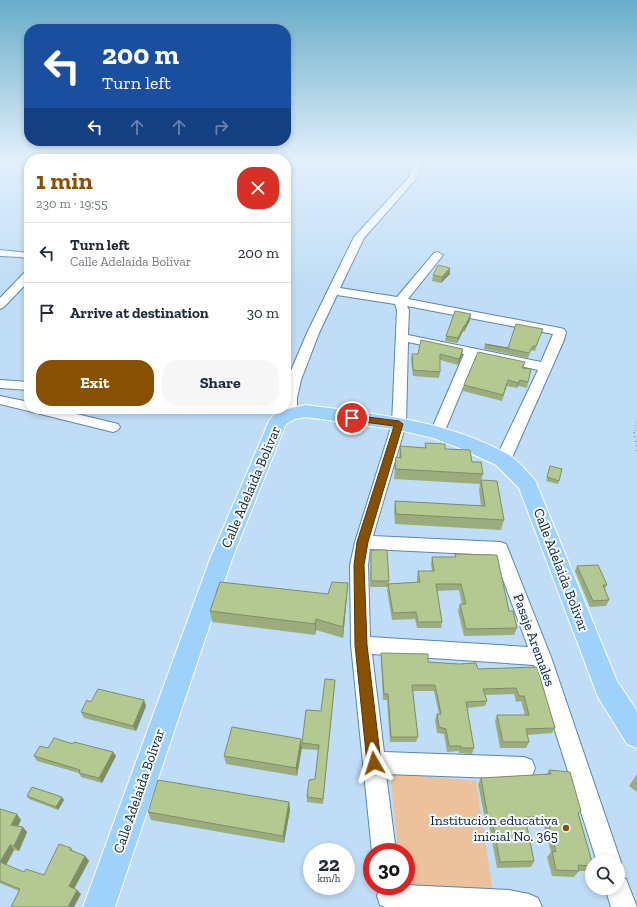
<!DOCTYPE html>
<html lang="en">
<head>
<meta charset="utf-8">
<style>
  :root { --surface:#fff; --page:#f6f6f7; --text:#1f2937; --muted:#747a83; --line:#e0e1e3; --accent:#885003 }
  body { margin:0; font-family:"Zilla Slab",serif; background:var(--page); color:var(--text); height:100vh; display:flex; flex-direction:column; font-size:15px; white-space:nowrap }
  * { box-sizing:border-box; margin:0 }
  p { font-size:13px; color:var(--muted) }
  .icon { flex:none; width:22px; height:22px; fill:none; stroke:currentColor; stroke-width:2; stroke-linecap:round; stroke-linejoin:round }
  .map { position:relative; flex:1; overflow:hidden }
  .side { position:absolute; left:24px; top:154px; width:267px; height:260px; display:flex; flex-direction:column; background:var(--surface); border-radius:16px; box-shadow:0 2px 6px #0003 }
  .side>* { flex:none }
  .banner { position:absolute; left:24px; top:24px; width:267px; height:122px; border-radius:16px; box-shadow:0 2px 6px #0003; background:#1a4fa0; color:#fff; overflow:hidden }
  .fabs { position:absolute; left:585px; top:855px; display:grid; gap:8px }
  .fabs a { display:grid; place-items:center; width:40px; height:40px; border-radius:50%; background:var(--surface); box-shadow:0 2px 6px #0003; font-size:20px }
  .speed { position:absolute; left:303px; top:843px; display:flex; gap:8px; font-size:20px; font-weight:700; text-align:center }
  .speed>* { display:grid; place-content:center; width:52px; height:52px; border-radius:50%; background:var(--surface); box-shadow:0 2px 6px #0003; line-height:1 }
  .speed small { font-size:10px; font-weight:400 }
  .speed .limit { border:6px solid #d22; background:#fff; color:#111 }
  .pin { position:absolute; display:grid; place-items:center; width:34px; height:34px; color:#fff; margin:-17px; border:2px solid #fff; border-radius:50%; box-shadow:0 1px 4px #0007 }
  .me { position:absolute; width:44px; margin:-22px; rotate:354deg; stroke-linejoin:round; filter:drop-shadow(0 0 3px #0008) }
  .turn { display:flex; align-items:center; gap:14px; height:84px; padding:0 12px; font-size:18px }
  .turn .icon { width:52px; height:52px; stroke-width:2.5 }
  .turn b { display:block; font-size:28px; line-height:34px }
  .lanes { display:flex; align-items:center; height:38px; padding:0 12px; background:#0003; justify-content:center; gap:20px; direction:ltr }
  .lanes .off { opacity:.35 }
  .round { display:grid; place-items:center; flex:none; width:42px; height:42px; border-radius:16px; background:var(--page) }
  .summary { display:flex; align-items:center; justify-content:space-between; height:68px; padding:0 12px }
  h1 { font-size:24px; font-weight:800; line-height:30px; color:var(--accent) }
  .primary-button { display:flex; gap:8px; margin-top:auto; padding:8px 12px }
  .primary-button a { flex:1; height:46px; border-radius:16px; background:var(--accent); color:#fff; font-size:16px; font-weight:800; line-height:46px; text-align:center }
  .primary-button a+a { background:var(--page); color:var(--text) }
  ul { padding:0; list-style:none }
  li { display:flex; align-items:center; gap:12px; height:60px; padding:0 12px; border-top:1px solid var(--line) }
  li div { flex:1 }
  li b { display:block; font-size:15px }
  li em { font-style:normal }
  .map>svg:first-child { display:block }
  .green { fill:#ebc29b }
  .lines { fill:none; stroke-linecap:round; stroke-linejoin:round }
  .minor-casing { stroke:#5886ad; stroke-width:2 }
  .major-casing { stroke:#fff; stroke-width:2 }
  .path-far1 { stroke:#7f9aaf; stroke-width:1.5; stroke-dasharray:0.5 2; stroke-linecap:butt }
  .path { stroke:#7f9aaf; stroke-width:2; stroke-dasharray:1 3.5; stroke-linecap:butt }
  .minor { fill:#fff; fill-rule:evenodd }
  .major { fill:#9ed2fb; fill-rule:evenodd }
  .wall { fill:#9bad7d }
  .shaded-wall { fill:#7e8d66 }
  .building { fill:#b4c991; stroke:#7e8d66 }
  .route { fill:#885003; stroke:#583402 }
  .poi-dot { fill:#885003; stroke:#f5faff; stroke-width:1.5 }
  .labels { text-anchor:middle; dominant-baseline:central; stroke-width:4; stroke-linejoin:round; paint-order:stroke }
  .near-street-label { font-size:14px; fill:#091d2c; stroke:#f5faff }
  .near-poi-label { font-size:14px; fill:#091d2c; stroke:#f5faff; text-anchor:end }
</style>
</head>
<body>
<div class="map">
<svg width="637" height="907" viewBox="0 0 637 907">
  <rect width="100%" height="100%" fill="#bfddf6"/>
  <path class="green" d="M390,773L476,781L493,893L406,885V852H398Z"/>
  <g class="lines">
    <g class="minor-casing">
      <path id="minor" d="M411,159H419L421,165L417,178L364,238L340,288L397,297L434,253L438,252L443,255L408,299L560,328L564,329L566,332L564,340L511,460L508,464L503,465L498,464L495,460L538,370L476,356L444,433L442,436L437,438L432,436L430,433L464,354L408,342L406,424L373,536L500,542L506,544L551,657L621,862L618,869V862H597L534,665L372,654L384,752L524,757L532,760L535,768L532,776L524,779L386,774L396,852H372L351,645L350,565L355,542L392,424L397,310L395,304L337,295L319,333L301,380L297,398V414L295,417L290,419L285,417L283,414V409H286L287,380L307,333L354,237L409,177L413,165ZM407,306L553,334L541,362L408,335L409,310ZM370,549L494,555L528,647L370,637L368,565Z
        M0,250L29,253V259L21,257L0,256Z
        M29,271V281L4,307L0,309V298L25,272Z
        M0,380L29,382V390L0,388Z
        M0,396L29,402V409H56L118,424L120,427L118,430L113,432L0,404Z
        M618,876L626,879L637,907H611L605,888H618Z
        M406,885L509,890L529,894L538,898L542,907H385L380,905L377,896L380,887L406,886Z"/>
    </g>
    <g class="major-casing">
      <path id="major" d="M306,405C373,414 449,420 509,455C518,460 527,472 535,480L617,681L637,711V748L627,744L598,697L519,488L496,465L462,449L433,438L399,430L306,417L295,419L286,424L232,559L115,907H83L210,559L269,421C276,409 293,408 306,405Z"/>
    </g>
    <path class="path-far1" d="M634,433L637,419"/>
    <path class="path" d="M634,432L637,453"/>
    <use href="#minor" class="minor"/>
    <use href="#major" class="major"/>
  </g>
  <path class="wall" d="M450,268V274L441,283L432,281L433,275Z
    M470,320L464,332L463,331L457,343L445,341L446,336Z
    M541,333L535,351L531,350L528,358L484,349L485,344L508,348Z
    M421,340L462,355L458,365L440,360V372L439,378L413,376L411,360L412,354H418Z
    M525,362L523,368L528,382L527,388L518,386L517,388L507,386L502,401L463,391L464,385Z
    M425,443L445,449L472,462L483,474L481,480L504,520L501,530L395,524L394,511L395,501L481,506L479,490L480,484L394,479L396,457L399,458L400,446L425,448Z
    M550,466L559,481L558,484L546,481Z
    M371,550L389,581V584L417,582V578L418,571H432L431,564L432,557H455V554L509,611L517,628L514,635L464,636L458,611L460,604H462L459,590L437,591L442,622L441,628H417L415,619L392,620L387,590L388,587H370Z
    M577,566L607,585L604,590L609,600L606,606L590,607L575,571Z
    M348,583L347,595L343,638L316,630L315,635L212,622L210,611L328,594Z
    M381,653L428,662L478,669L537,667L555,728L552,733L527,735L529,742L526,748H500L495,721L497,715H525L521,701L516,702L514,694L485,695L487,701L485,706L467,708L474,748L472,754L459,753V751L447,752L444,734L437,733L435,720L437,714H439L434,691H412L418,737L416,742H390L387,700H383L381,659Z
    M335,680L323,804L307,802V797L315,779L319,750L302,749V743L321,711Z
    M144,700L146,706L136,731L84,718L81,712L91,702Z
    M301,739L302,747L297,776L226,764L224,756Z
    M73,744L113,752L116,756L102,783L81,777L79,773L37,761L34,756L48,748Z
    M549,770L579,814L592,862V867L588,871H579L574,877L552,876L547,857L551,852L543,823H526L534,861L531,867L497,868L489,824H486L478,784L481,778L547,774Z
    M637,774V792L629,786Z
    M27,796L64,800L58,810L29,799Z
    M289,802L290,810L284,843L151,820L148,812Z
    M0,809L21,820L18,826L27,832L19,851L14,850L6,865L24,872L44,875L71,848L73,851L85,856L89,861L74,888L81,894L19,891L0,883Z"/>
  <path class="shaded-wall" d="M450,268V274L441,283L442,277Z
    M471,314L470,320L464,332L465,326Z
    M464,326L463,331L457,343L458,338Z
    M463,349L462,355L458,365L459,359Z
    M520,380L518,386L517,388L518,383Z
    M348,583L347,595L343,638V627Z
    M316,619V630L315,635V624Z
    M144,700L146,706L136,731L133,726Z
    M301,739L302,747L297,776L296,768Z
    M113,752L116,756L102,783L99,778Z
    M62,797L64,800L58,810L56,807Z
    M289,802L290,810L284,843L283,836Z
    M17,814L21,820L16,830L11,825Z
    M23,827L27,832L19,851L14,846Z
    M10,845L14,850L5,867L0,862Z
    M85,856L89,861L73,891L69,886Z
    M77,890L81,894L74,907H68Z"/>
  <path class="building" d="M438,265L450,268L442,277L433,275Z
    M455,311L471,314L465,326H464L458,338L446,336Z
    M516,324L543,329L536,346H533L529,353L485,344L508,348Z
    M421,340L463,349L459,359L440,354V372L413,370L412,354H418Z
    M478,352L525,362L522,368L531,369L528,382L520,380L518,383L508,380L503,395L464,385Z
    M425,443L445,444V449L470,450L472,462H481L483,474L395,469L396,457L401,458L400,446L426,448Z
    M550,466L562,469L559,481L547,477Z
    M481,480L497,481L504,520L396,514L395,501L485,506Z
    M371,550H387L389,581H371Z
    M455,554L497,555L509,611H513L517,628L466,629L460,604H466L461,584H436L442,622H418L416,612L393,613L388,584L420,582L418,571H434L432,557H456Z
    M598,565L607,585H603L609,600L593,601L577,566Z
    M220,582L328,594L332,582L348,583L343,627L316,619L315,624L210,611Z
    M381,653L428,654V662L459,664L476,663L478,669L537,667L555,728L526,729L529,742H503L497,715H529L524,696H519L516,688L483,689L487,701L466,702L474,748H461V746H449L446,729L439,727L437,714H441L435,685H412L418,737H391L388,694H384Z
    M325,679L335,680L323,799L307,797L309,780L315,779L319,745L302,743L306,710L321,711Z
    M98,689L144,700L133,726L81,712L87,700L91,702Z
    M232,727L301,739L296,768L224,756Z
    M54,738L73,744L74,742L113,752L99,778L79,773L80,770L34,756L40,746L48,748Z
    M549,770L570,772L581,811L578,813L592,862V866L578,865L579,871L556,870L552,851L556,852L547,817H525L534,861L500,862L492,818H488L481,778L551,774Z
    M158,780L289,802L283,836L148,812Z
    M32,787L62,797L56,807L27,796Z
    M0,809L17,814L11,825L23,827L14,846L10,845L0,862L24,872L26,869L44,875L59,844L71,848L70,850L85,856L69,886L77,890L68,907H11L20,889L0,881Z"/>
  <linearGradient id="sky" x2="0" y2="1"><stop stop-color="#69adc8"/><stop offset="0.56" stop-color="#e2f0fb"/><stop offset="1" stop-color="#e2f0fb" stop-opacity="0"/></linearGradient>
  <rect width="637" height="286" fill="url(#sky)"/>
  <path class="route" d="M352,415L399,421L403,424L368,542L364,565L367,645L381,763L379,768L374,770L369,768L367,763L355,645L354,565L357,542L394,426L349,420L348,418Z"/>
  <circle class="poi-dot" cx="566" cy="828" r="4"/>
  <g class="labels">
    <g class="near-street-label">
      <text transform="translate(251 487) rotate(-67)">Calle Adelaida Bolivar</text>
      <text transform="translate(561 570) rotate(69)">Calle Adelaida Bolivar</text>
      <text transform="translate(534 640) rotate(70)">Pasaje Aremales</text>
      <text transform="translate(139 791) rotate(-71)">Calle Adelaida Bolivar</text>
    </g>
    <g class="near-poi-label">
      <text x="558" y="820">Institución educativa<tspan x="558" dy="16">inicial No. 365</tspan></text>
    </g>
  </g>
</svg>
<div class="fabs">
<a><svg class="icon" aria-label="search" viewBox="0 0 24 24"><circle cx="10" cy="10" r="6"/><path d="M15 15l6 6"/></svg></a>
</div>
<div class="speed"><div>22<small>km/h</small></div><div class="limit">30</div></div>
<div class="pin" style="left:352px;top:418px;background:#d93025"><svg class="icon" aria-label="arrive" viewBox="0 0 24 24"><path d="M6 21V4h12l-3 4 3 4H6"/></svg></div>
<svg class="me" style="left:374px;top:763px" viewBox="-20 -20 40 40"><path d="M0-17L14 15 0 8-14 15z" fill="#885003" stroke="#fff" stroke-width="4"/></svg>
<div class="banner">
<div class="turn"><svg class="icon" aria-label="left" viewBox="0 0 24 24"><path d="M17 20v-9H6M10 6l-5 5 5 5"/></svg><div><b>200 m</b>Turn left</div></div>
<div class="lanes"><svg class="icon" aria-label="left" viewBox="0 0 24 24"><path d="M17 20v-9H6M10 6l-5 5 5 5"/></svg><svg class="icon off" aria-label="ahead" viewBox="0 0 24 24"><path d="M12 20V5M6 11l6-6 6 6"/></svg><svg class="icon off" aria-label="ahead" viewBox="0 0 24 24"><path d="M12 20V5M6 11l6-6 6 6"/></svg><svg class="icon off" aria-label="right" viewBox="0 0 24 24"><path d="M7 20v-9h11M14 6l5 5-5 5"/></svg></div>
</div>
<section class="side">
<div class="summary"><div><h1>1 min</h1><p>230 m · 19:55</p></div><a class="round" style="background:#d93025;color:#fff"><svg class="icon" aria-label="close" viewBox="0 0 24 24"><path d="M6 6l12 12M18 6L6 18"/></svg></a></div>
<ul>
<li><svg class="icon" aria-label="left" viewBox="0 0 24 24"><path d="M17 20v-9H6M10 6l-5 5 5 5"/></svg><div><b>Turn left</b><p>Calle Adelaida Bolivar</p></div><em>200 m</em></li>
<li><svg class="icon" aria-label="arrive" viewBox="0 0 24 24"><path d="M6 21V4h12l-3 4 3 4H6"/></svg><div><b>Arrive at destination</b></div><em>30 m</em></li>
</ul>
<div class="primary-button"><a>Exit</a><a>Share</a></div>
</section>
</div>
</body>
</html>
